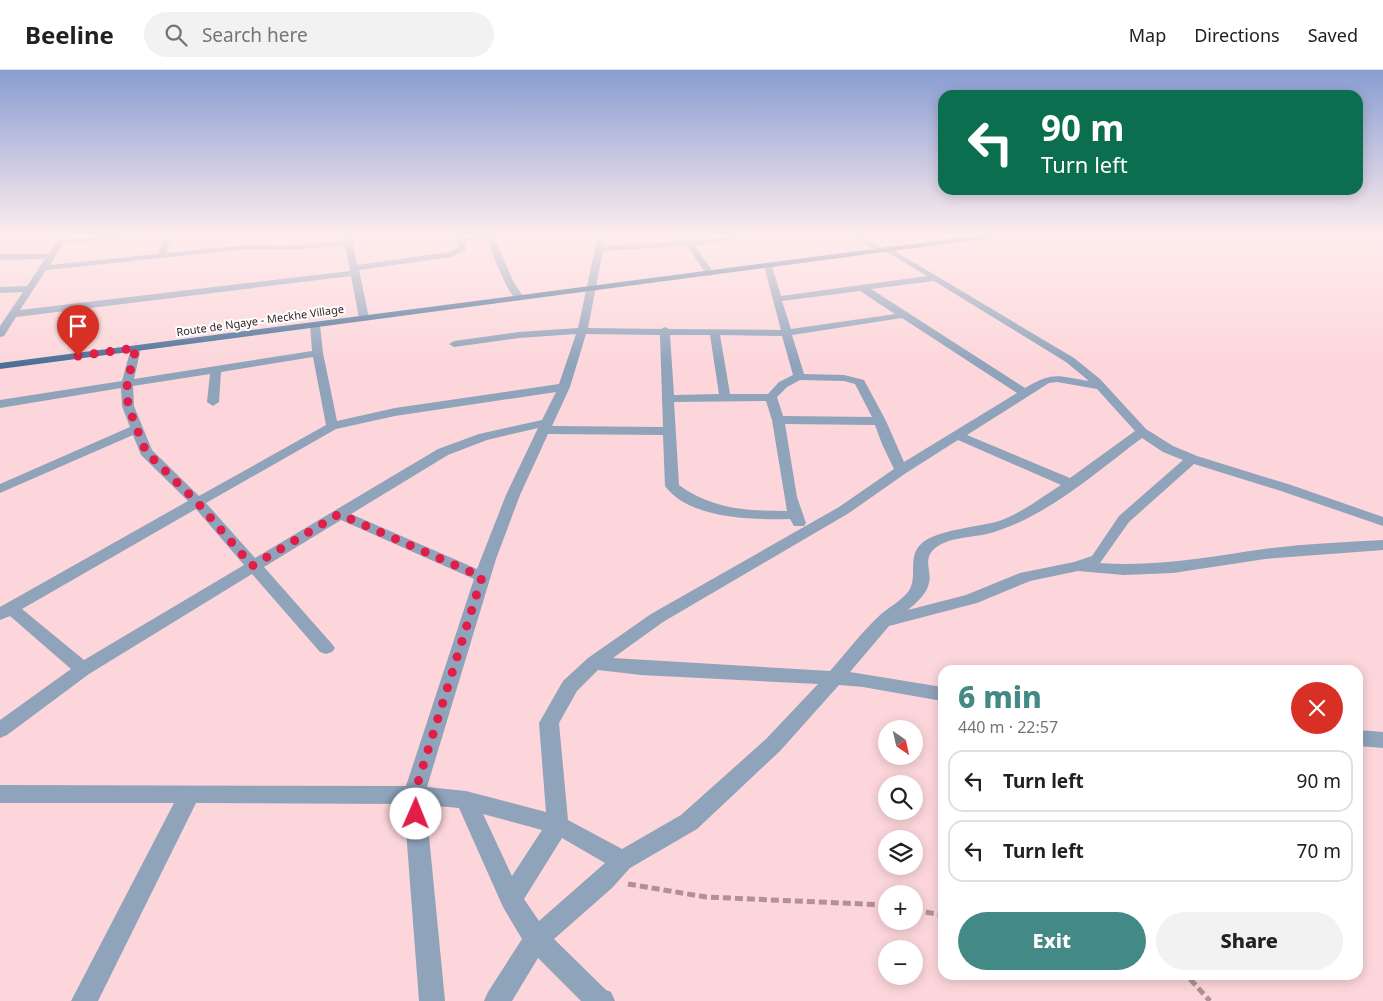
<!DOCTYPE html>
<html lang="en">
<head>
<meta charset="utf-8">
<style>
  :root { --surface:#fff; --page:#f2f2f2; --text:#202124; --muted:#757577; --line:#e0e0e0; --accent:#438a86 }
  body { margin:0; font-family:"Noto Sans",sans-serif; background:var(--page); color:var(--text); height:100vh; display:flex; flex-direction:column; font-size:19px; white-space:nowrap }
  * { box-sizing:border-box; margin:0 }
  p { font-size:16px; color:var(--muted) }
  .icon { flex:none; width:28px; height:28px; fill:none; stroke:currentColor; stroke-width:2; stroke-linecap:round; stroke-linejoin:round }
  .map { position:relative; flex:1; overflow:hidden }
  .sheet { position:absolute; left:938px; top:595px; width:425px; height:315px; display:flex; flex-direction:column; background:var(--surface); border-radius:15px; box-shadow:0 2px 12px #0003 }
  .sheet>* { flex:none }
  .guide { position:absolute; left:938px; top:20px; width:425px; height:105px; border-radius:15px; box-shadow:0 2px 12px #0003; background:#0b6e4f; color:#fff; overflow:hidden }
  .needle { width:32px; rotate:146deg }
  .controls { position:absolute; left:878px; top:650px; display:grid; gap:10px }
  .controls a { display:grid; place-items:center; width:45px; height:45px; border-radius:50%; background:var(--surface); box-shadow:0 2px 12px #0003; font-size:25px }
  .pin { position:absolute; display:grid; place-items:center; width:42px; height:42px; color:#fff; margin:-51px -21px; border-radius:50% 50% 50% 0; rotate:-45deg; box-shadow:0 0 5px #0007 }
  .pin .icon { rotate:45deg }
  .me { position:absolute; width:55px; margin:-28px; rotate:1deg; stroke-linejoin:round; filter:drop-shadow(0 0 4px #0008) }
  .turn { display:flex; align-items:center; gap:18px; height:105px; padding:0 20px; font-size:22px }
  .turn .icon { width:65px; height:65px; stroke-width:2.5 }
  .turn b { display:block; font-size:35px; line-height:42px }
  .round { display:grid; place-items:center; flex:none; width:52px; height:52px; border-radius:26px; background:var(--page) }
  .summary { display:flex; align-items:center; justify-content:space-between; height:85px; padding:0 20px }
  h1 { font-size:30px; font-weight:800; line-height:38px; color:var(--accent) }
  .action { display:flex; gap:10px; margin-top:auto; padding:10px 20px }
  .action a { flex:1; height:58px; border-radius:30px; background:var(--accent); color:#fff; font-size:20px; font-weight:800; line-height:58px; text-align:center }
  .action a+a { background:var(--page); color:var(--text) }
  ul { padding:0; list-style:none }
  li { display:flex; align-items:center; gap:15px; height:62px; margin:0 10px 8px; padding:0 10px; border:2px solid var(--line); border-radius:15px }
  li div { flex:1 }
  li b { display:block; font-size:19px }
  li em { font-style:normal }
  header { display:flex; align-items:center; gap:30px; box-sizing:border-box; height:70px; padding:0 25px; background:var(--surface); border-bottom:1px solid var(--line) }
  header strong { font-size:24px }
  nav { display:flex; gap:28px; margin-inline-start:auto; font-size:18px }
  .search { width:350px; height:45px; background:var(--page); display:flex; align-items:center; gap:12px; box-sizing:border-box; padding:0 18px; border-radius:28px; color:var(--muted); font-size:19px }
  .map>svg:first-child { display:block }
  .lines { fill:none; stroke-linecap:round; stroke-linejoin:round }
  .path { stroke:#b19195; stroke-width:5; stroke-dasharray:8 4; stroke-linecap:butt }
  .minor { fill:#8fa3ba; fill-rule:evenodd }
  .major { fill:#496f96; fill-rule:evenodd }
  .route { stroke:#e11d48; stroke-width:9; stroke-dasharray:0 16.2 }
  .labels { text-anchor:middle; dominant-baseline:central; stroke-width:4; stroke-linejoin:round; paint-order:stroke }
  .far-street-label { font-size:11px; fill:#331d20; stroke:#fff }
</style>
</head>
<body>
<header>
<strong>Beeline</strong>
<div class="search"><svg class="icon" aria-label="search" viewBox="0 0 24 24"><circle cx="10" cy="10" r="6"/><path d="M15 15l6 6"/></svg>Search here</div>
<nav><a>Map</a><a>Directions</a><a>Saved</a></nav>
</header>
<div class="map">
<svg width="1383" height="931" viewBox="0 0 1383 931">
  <rect width="100%" height="100%" fill="#fcd6da"/>
  <g class="lines">
    <path class="path" d="M628,814L706,827L886,835
      M914,840L942,845
      M1179,905L1190,909L1210,931"/>
    <path class="minor" d="M61,165H69L66,169L126,165H160L156,167L63,174L50,195L158,184L164,165H172L166,183L247,175L283,176L344,171L343,165H351L357,195L449,182L459,177L454,165H462L463,168L489,165H512L511,167L495,169L513,211L524,228L519,231C507,226 493,183 487,170L465,173L466,180L451,187L359,200L369,248L364,251L359,248L351,206L16,247L4,266L0,267V256L23,222L0,223V217L27,216L45,189L0,190V184H49ZM345,176L350,201L20,240L46,200L247,179L283,180Z
      M598,165H606L604,176L683,171L681,168L685,166L691,171L744,165H768L764,167L694,175L714,203L710,206L707,205L687,176L603,181L588,258L661,259L665,257L669,259L781,260L764,196L765,194L772,196L781,226L927,206L885,181V177H888L1074,288L1100,309L1146,359L1173,376L1197,386L1291,415L1383,447V456L1281,421L1194,394L1129,452L1100,493C1158,497 1208,487 1264,479C1304,474 1343,472 1383,470V480L1265,489L1173,503L1124,505L1078,501L1030,511L977,533L889,556L850,602L942,617V631L863,617L839,615L780,681L697,759L630,798L612,818L554,869L606,920L611,922L615,931H581L538,888L512,931H484L488,922L522,869L503,837L459,738L426,735L445,931H419L404,734L196,733L98,931H71L174,733H0V715L406,716L474,509L341,450L264,497L332,574L335,578L332,582L326,584L320,582L252,504L89,604L7,665L0,668V650L71,599L10,546L0,550V537L188,431L141,385L133,365L0,423V414L130,357L122,336L121,318L0,338V330L122,311L131,278L136,275L141,278L134,309L312,281L310,255L315,252L320,255L323,283L337,351L395,338L559,314L576,264L519,268L454,277L449,274L454,271L519,262L578,258ZM934,211L1066,292L1089,311C1058,306 1053,301 1025,318L871,219ZM860,221L895,244L791,259L782,231ZM902,248L1017,323L904,392L886,351L864,310L844,305L804,304L792,265ZM586,264L660,265L663,357L552,356L570,317ZM670,265H710L719,324L674,325ZM720,265L782,266L793,305L779,312L768,324H730ZM313,287L326,355L199,426L152,380L134,336L133,316L210,304L207,332L213,336L219,332L221,302ZM800,310L844,311L855,314L872,347L783,346L777,327L787,317ZM1057,312L1097,319L1135,361L1070,408L967,365L1049,313ZM556,322L542,350L479,364L438,379L255,488L206,433L336,359L395,346ZM766,331L772,350L787,441C747,441 711,439 679,415L674,332ZM785,354L875,355L882,374L894,399L839,437L651,544L588,588L563,611L539,653L546,742L466,721L427,717L496,489L520,425L548,364L663,365L665,416C689,449 753,450 790,449L794,456H804L806,453L797,427ZM538,358L506,425L477,499L351,444L448,385L487,370ZM1142,368L1163,382L1183,390L1119,446L1092,486L1074,492L1020,503L966,525L908,540C916,533 927,524 929,513C932,502 923,490 933,480C947,466 974,468 991,463C1048,446 1095,403 1142,368ZM958,370L1061,415C1042,427 1023,442 1002,450C979,458 941,458 922,473C906,487 919,508 908,522C900,532 887,538 878,547C861,563 846,583 830,601L613,588L663,552L849,443L906,403ZM196,439L244,495L84,590L22,539ZM598,600L641,605L818,614L766,669L681,745L622,779L568,750L559,653L577,621ZM483,744L542,760L512,806ZM562,768L605,793L539,851L524,829Z
      M851,165H860L884,180L877,182Z
      M1358,660L1383,662V678L1358,676Z"/>
    <path class="major" d="M981,165H1002L998,167L0,299V293Z"/>
  </g>
  <linearGradient id="sky" x2="0" y2="1"><stop stop-color="#899dd2"/><stop offset="0.56" stop-color="#feedee"/><stop offset="1" stop-color="#feedee" stop-opacity="0"/></linearGradient>
  <rect width="1383" height="295" fill="url(#sky)"/>
  <g class="lines">
    <path class="route" d="M78,286L136,278L127,313L128,336L146,382L197,432L252,496L339,444L482,507L414,725L416,744"/>
  </g>
  <g class="labels">
    <g class="far-street-label">
      <text transform="translate(260 250) rotate(-8)">Route de Ngaye - Meckhe Village</text>
    </g>
  </g>
</svg>
<div class="controls">
<a><svg class="needle" viewBox="-14 -14 28 28"><path d="M0-13l5 13h-10z" fill="#e53935"/><path d="M0 13l5-13h-10z" fill="#757577"/></svg></a>
<a><svg class="icon" aria-label="search" viewBox="0 0 24 24"><circle cx="10" cy="10" r="6"/><path d="M15 15l6 6"/></svg></a>
<a><svg class="icon" aria-label="layers" viewBox="0 0 24 24"><path d="M12 4l9 5-9 5-9-5zM3 14l9 5 9-5"/></svg></a>
<a>+</a>
<a>−</a>
</div>
<div class="pin" style="left:78px;top:286px;background:#d93025"><svg class="icon" aria-label="arrive" viewBox="0 0 24 24"><path d="M6 21V4h12l-3 4 3 4H6"/></svg></div>
<svg class="me" style="left:416px;top:744px" viewBox="-20 -20 40 40"><circle r="19" fill="#fff"/><path d="M0-13L10 11 0 6-10 11z" fill="#e11d48"/></svg>
<div class="guide">
<div class="turn"><svg class="icon" aria-label="left" viewBox="0 0 24 24"><path d="M17 20v-9H6M10 6l-5 5 5 5"/></svg><div><b>90 m</b>Turn left</div></div>
</div>
<section class="sheet">
<div class="summary"><div><h1>6 min</h1><p>440 m · 22:57</p></div><a class="round" style="background:#d93025;color:#fff"><svg class="icon" aria-label="close" viewBox="0 0 24 24"><path d="M6 6l12 12M18 6L6 18"/></svg></a></div>
<ul>
<li><svg class="icon" aria-label="left" viewBox="0 0 24 24"><path d="M17 20v-9H6M10 6l-5 5 5 5"/></svg><div><b>Turn left</b></div><em>90 m</em></li>
<li><svg class="icon" aria-label="left" viewBox="0 0 24 24"><path d="M17 20v-9H6M10 6l-5 5 5 5"/></svg><div><b>Turn left</b></div><em>70 m</em></li>
</ul>
<div class="action"><a>Exit</a><a>Share</a></div>
</section>
</div>
</body>
</html>
